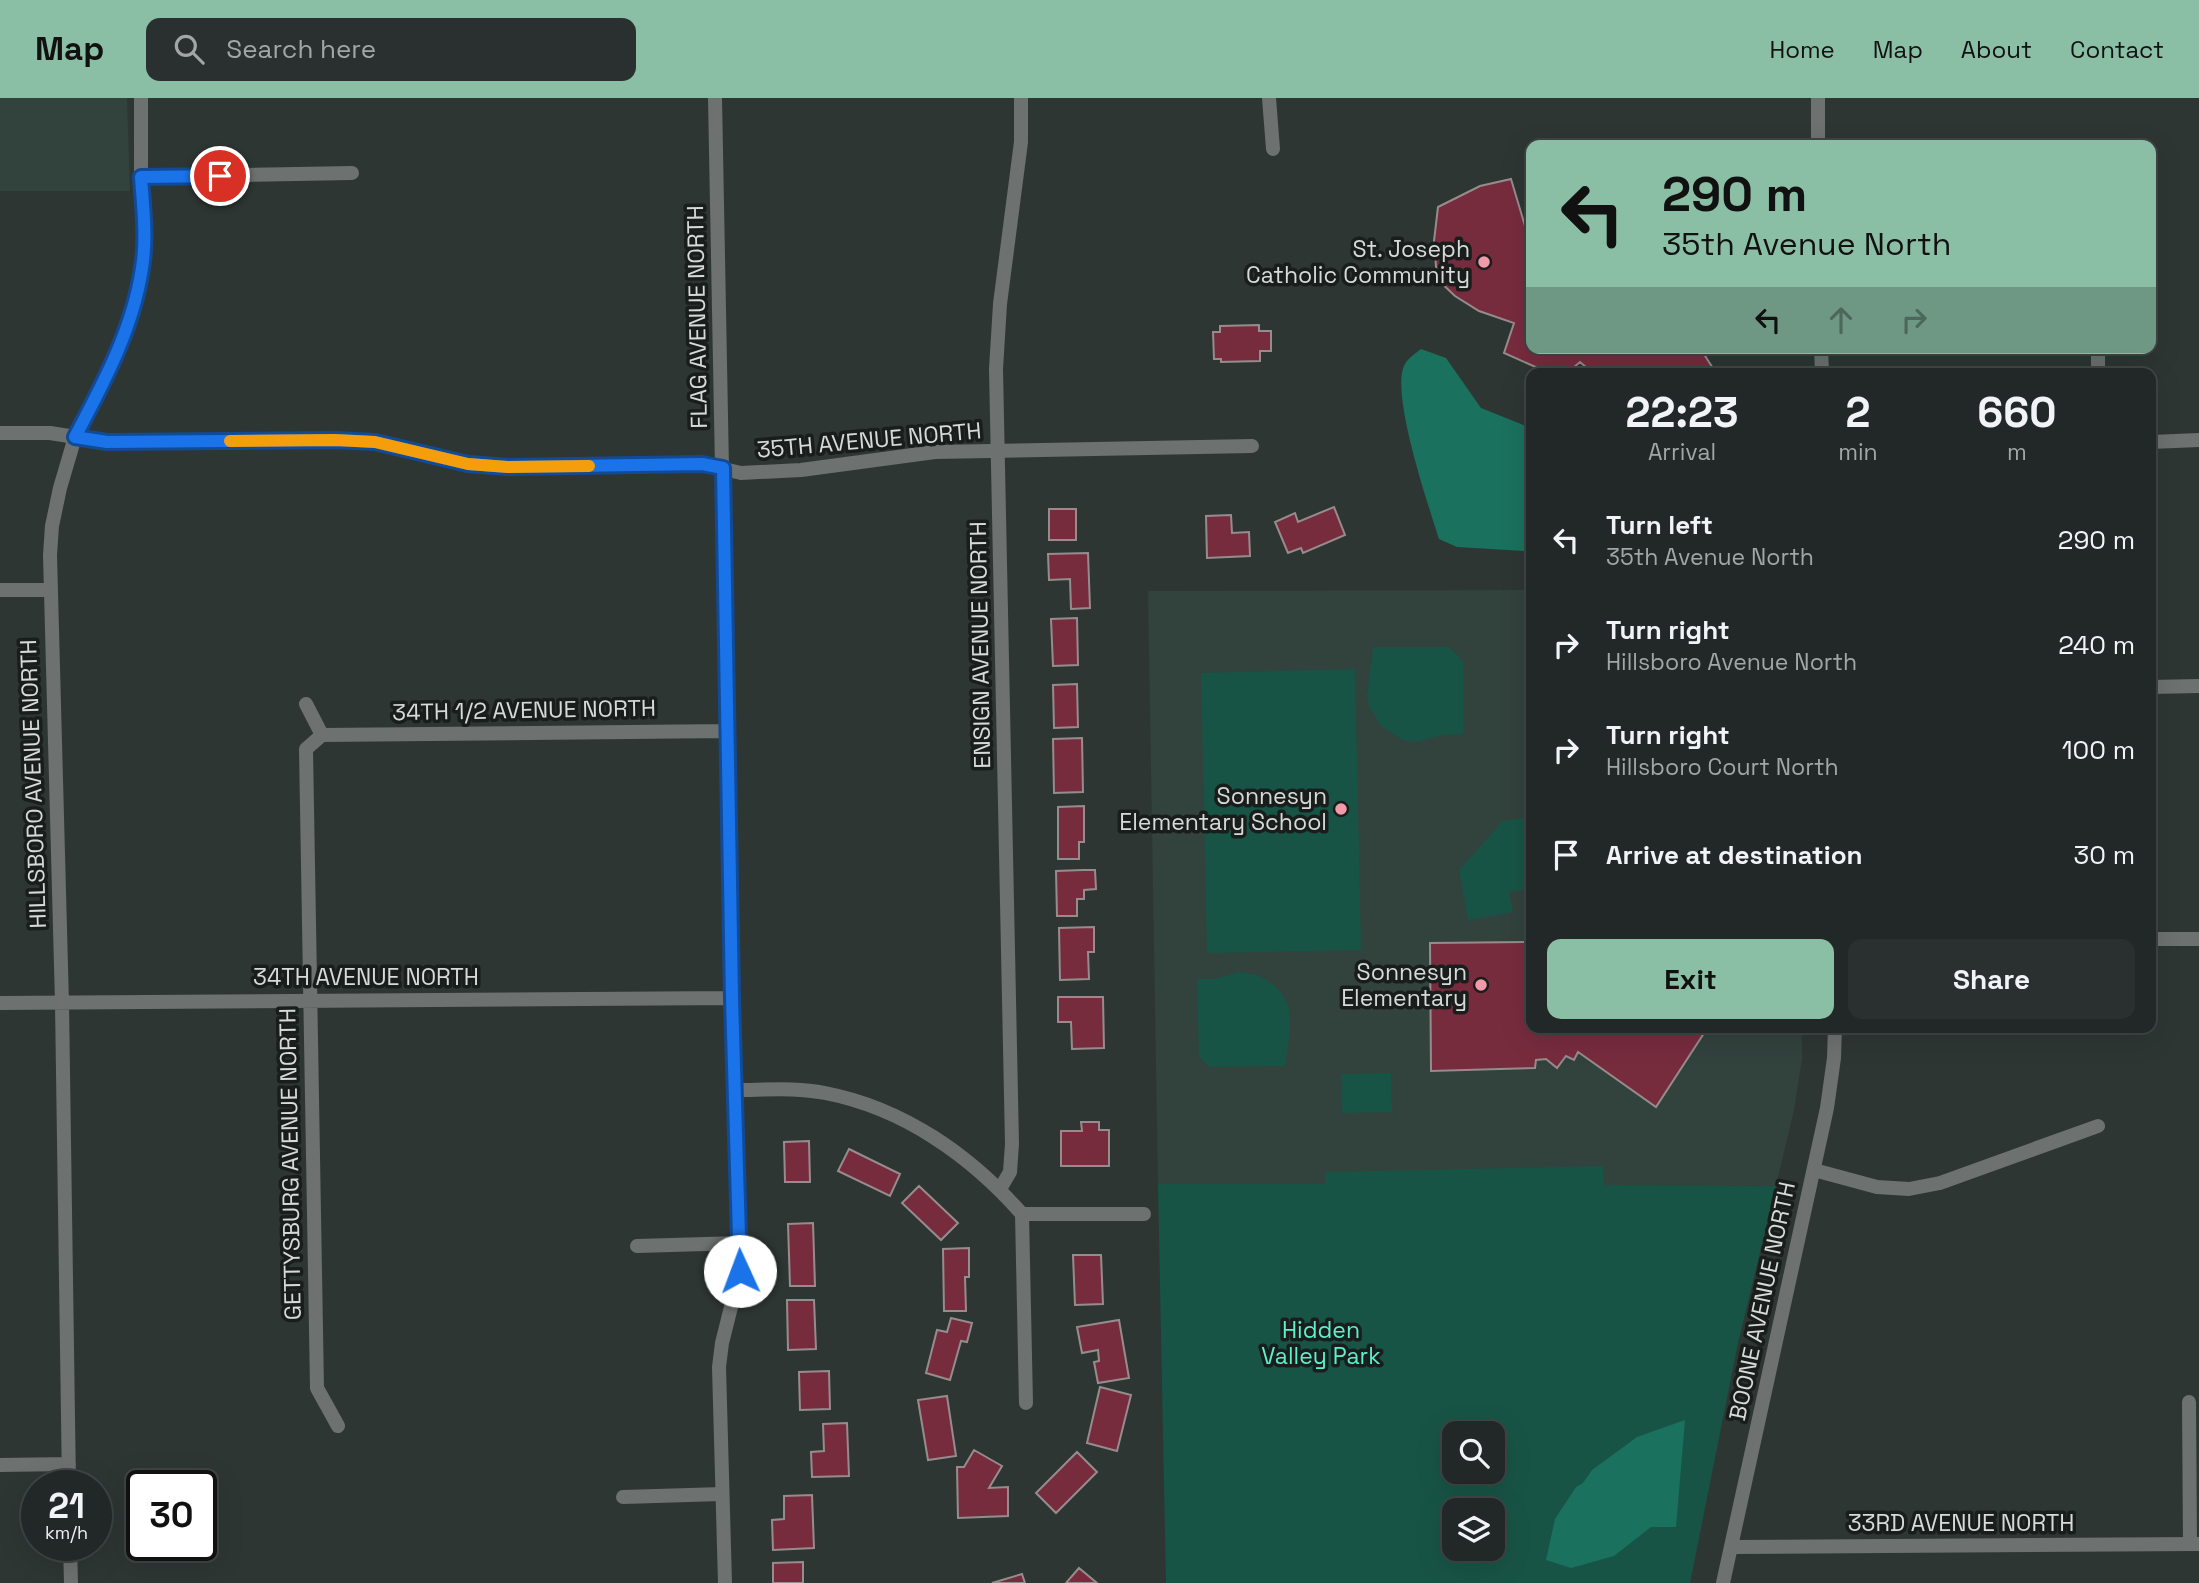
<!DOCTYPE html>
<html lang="en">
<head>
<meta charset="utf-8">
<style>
  :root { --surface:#222827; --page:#2a302f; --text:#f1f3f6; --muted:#a2a6a7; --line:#3f4444; --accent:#8abfa5 }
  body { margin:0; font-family:"Space Grotesk",sans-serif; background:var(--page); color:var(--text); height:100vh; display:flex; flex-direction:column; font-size:26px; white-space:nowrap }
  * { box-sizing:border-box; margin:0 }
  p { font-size:23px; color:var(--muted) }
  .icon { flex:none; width:38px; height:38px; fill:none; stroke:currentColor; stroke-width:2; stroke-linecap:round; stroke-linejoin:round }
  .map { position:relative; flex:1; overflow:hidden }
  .side { position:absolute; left:1526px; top:270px; width:630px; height:665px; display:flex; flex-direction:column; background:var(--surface); border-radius:14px; box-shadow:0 7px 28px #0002,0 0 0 2px var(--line) }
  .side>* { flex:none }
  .guide { position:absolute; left:1526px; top:42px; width:630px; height:214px; border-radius:14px; box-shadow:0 7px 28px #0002,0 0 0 2px var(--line); background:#8abfa5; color:#111; overflow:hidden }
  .buttons { position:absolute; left:1442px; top:1323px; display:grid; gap:14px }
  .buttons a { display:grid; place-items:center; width:63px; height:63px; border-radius:14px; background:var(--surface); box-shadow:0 7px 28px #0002,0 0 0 2px var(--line); font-size:35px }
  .speed { position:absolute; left:21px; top:1372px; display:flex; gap:14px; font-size:35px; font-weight:700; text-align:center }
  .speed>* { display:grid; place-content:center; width:91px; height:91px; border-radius:50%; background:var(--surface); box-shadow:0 7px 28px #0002,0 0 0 2px var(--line); line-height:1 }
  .speed small { font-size:18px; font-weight:400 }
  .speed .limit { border:4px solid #111; border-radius:10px; background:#fff; color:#111 }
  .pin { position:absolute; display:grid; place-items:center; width:60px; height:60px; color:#fff; margin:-30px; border:4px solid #fff; border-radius:50%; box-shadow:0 2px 7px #0007 }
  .me { position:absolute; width:77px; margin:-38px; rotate:358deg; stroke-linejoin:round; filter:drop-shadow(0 0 5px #0008) }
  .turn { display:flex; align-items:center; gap:24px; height:147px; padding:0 21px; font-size:32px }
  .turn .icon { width:91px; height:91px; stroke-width:2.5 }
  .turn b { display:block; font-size:49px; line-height:60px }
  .lanes { display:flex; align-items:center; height:66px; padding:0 21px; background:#0003; justify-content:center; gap:35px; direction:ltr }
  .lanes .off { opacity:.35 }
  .eta { display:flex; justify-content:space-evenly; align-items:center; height:119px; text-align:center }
  .eta b { font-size:42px; font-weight:700; line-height:49px }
  .button { display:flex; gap:14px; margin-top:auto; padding:14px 21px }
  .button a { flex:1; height:80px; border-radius:14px; background:var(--accent); color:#111; font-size:28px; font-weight:700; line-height:80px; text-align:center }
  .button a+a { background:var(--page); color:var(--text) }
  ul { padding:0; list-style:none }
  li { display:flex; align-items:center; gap:21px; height:105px; padding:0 21px }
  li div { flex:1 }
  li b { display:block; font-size:26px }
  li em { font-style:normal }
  header { display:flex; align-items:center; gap:42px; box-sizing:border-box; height:98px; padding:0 35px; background:var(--accent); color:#111 }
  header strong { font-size:33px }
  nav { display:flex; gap:38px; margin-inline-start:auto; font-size:24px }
  .search { width:490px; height:63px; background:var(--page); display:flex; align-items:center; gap:18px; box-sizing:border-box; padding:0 24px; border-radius:14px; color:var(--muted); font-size:26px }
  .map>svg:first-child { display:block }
  .built { fill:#32423d }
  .green { fill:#185446; fill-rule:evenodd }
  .water { fill:#1a715e }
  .building { fill:#772c3e; stroke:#968c8e; stroke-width:2 }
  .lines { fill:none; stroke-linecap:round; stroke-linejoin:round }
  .minor { stroke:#6d716f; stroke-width:14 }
  .tertiary { stroke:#6d716f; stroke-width:14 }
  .route-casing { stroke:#114b97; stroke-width:18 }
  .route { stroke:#1a73e8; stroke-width:12 }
  .slow { stroke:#f59e0b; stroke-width:12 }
  .poi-dot { fill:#f39aaa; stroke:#191d1c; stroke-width:2.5 }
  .labels { text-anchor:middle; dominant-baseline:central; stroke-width:7; stroke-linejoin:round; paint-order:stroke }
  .poi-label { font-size:23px; fill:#d6dbd9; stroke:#191d1c; text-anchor:end }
  .street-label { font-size:23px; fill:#d6dbd9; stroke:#191d1c }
  .park-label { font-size:23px; fill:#5cf0cd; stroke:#191d1c }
</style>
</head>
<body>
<header>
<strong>Map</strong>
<div class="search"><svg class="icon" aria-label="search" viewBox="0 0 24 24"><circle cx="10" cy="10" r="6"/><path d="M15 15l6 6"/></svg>Search here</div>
<nav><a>Home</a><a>Map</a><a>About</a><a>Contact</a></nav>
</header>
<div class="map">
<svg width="2199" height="1485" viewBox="0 0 2199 1485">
  <rect width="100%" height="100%" fill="#2e3634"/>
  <path class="built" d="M0,0H127L130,93H0Z
    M1531,492V929H1802V961L1794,1012L1776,1088L1158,1086L1148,493Z"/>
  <path class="green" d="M1373,549H1448L1463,563V636L1443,637L1416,644L1403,642L1382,629L1370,610L1367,598Z
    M1355,571L1361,852L1207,855L1201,575Z
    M1531,719V790L1509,794L1513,814L1468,822L1459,772L1503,723Z
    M1239,874C1267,876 1290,893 1290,923C1291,938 1286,953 1285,968L1209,969L1199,958L1197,881H1215Z
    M1391,975L1392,1014L1342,1015L1341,976Z
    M1603,1068L1604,1087L1776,1088L1738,1245L1690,1485H1166L1158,1086H1325V1074ZM1454,1335H1493V1374H1454ZM1454,1412H1493V1451H1454Z"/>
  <path class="water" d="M1421,251L1446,260L1481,310L1531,330V449L1524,453L1457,449L1439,441C1429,409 1389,293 1405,266C1408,260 1416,255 1421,251Z
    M1685,1322L1676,1429H1651L1614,1458L1571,1470L1546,1462L1555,1421L1576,1389L1583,1385L1592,1372L1637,1339Z"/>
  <path class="building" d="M1511,81L1531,148V250H1700L1716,275H1593L1580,264L1567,275H1549L1504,255L1514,225L1479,213L1455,198L1437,181L1434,143L1438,109L1480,88Z
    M1259,227V233H1271V253H1260V263L1221,264V261H1214L1213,234H1220V228Z
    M1334,409L1345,437L1303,455L1301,450L1288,455L1275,424L1295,415L1298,424Z
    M1049,411H1076V442H1049Z
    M1231,417L1232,435L1249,434L1250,458L1207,460L1206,418Z
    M1088,455L1090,510L1071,511L1070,481L1049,482L1048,456Z
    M1077,520L1078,567L1053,568L1051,521Z
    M1077,586L1078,629L1054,630L1053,587Z
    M1082,640L1083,694L1054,695L1053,641Z
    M1084,708V744H1079V761H1058V709Z
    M1083,772H1095L1096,791L1084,792V801H1077V818H1057L1056,773Z
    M1094,829V854H1088L1089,881L1060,882L1059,830Z
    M1531,844V929H1534V934L1552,933L1554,929H1708L1656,1009L1578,954L1574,962L1566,958L1557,970L1546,961L1536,962L1535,970L1431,973L1430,845Z
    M1058,899H1103L1104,950L1072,951L1071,924H1058Z
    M1081,1024H1099V1032H1109V1068H1061V1033H1082Z
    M809,1043L810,1084H785L784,1044Z
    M849,1051L900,1076L890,1098L838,1073Z
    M919,1088L958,1125L941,1142L902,1105Z
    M813,1125L815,1188H790L788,1126Z
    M969,1150V1179H965L966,1213H944L943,1151Z
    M1073,1157H1101L1103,1206L1075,1207Z
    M787,1202H814L816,1251L788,1252Z
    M951,1220L972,1225L967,1244L961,1243L950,1282L926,1275L937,1232L947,1234Z
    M1119,1222L1129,1280L1098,1285L1094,1264L1099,1263L1098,1252L1082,1255L1077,1229Z
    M829,1273L830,1311L800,1312L799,1274Z
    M1100,1289L1131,1297L1117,1353L1087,1345Z
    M947,1298L956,1358L928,1362L918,1302Z
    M847,1325L849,1378L812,1379L811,1354L824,1353L823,1326Z
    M974,1352L1002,1368L989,1390L1008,1389V1418L958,1420L957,1369H964Z
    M1077,1354L1097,1374L1056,1415L1036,1395Z
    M812,1397L814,1450L773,1452L772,1422L784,1421V1398Z
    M803,1464V1485H773V1465Z
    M1079,1470L1097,1485H1066Z
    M1022,1476L1025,1485H992Z"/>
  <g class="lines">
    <path class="minor" d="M715,0L732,900L740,1173L722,1245L719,1269L725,1485
      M1269,0L1273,51
      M141,79L352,75
      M2098,250V275
      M0,335H50L107,344L335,342L375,344L468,366L508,369L702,366L741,375L801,372L935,354L1252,348
      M2151,344L2199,342
      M0,492H50
      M2151,589L2199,588
      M306,606L322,637
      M322,637L306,651L317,1290L338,1328
      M322,637L727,633
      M2151,841H2199
      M0,905L732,900
      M734,992C764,992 796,989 825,995C903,1010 970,1057 1022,1116H1144
      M1814,1072L1877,1089L1909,1091L1940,1085L2098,1028
      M1000,1091L1010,1074L1012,1046L996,271L1000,206L1021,44V0
      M1022,1116L1026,1305
      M637,1148L740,1145
      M2189,1304L2190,1446
      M0,1367L69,1366
      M69,1388L62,905L50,457L52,428L60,390L75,339L122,242L135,206L142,169L145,133L141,79V0
      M623,1399L722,1396
      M70,1447L71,1485
      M1732,1449L2199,1446"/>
    <path class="tertiary" d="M1818,0V47
      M1821,250L1822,275
      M1723,1485L1827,1010L1834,960L1835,929"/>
  </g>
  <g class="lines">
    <g class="route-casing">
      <path id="route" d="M220,78L141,79C143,109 147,140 142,170C133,231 103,286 75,339L107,344L335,342L375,344L468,366L508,369L702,366L723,370L732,900L740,1173"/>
    </g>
    <use href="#route" class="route"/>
    <path class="slow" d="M230,343L335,342L375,344L468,366L508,369L589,368"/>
  </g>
  <g class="poi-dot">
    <circle cx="1484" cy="164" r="7"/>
    <circle cx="1341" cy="711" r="7"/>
    <circle cx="1481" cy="887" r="7"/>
  </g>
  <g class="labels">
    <g class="poi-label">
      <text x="1470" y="151">St. Joseph<tspan x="1470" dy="26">Catholic Community</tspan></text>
      <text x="1327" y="698">Sonnesyn<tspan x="1327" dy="26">Elementary School</tspan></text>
      <text x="1467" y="874">Sonnesyn<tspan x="1467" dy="26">Elementary</tspan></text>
    </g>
    <g class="street-label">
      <text transform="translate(697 219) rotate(-91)">FLAG AVENUE NORTH</text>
      <text transform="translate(869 342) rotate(-5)">35TH AVENUE NORTH</text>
      <text transform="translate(980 547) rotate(-91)">ENSIGN AVENUE NORTH</text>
      <text transform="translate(524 612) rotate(-1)">34TH 1/2 AVENUE NORTH</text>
      <text transform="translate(33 686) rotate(-92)">HILLSBORO AVENUE NORTH</text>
      <text x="366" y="879">34TH AVENUE NORTH</text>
      <text transform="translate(290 1066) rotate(-91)">GETTYSBURG AVENUE NORTH</text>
      <text transform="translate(1762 1203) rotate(-78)">BOONE AVENUE NORTH</text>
      <text x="1961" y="1425">33RD AVENUE NORTH</text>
    </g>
    <g class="park-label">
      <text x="1321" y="1232">Hidden<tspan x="1321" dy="26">Valley Park</tspan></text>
    </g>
  </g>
</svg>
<div class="buttons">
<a><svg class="icon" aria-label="search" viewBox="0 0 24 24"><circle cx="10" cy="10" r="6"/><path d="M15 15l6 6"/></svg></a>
<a><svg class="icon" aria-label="layers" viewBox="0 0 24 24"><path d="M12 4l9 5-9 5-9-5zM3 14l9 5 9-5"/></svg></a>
</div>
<div class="speed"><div>21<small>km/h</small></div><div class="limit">30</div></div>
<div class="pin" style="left:220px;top:78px;background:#d93025"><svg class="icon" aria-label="arrive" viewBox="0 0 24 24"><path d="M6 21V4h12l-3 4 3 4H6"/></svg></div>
<svg class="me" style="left:740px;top:1173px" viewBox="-20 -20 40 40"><circle r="19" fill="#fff"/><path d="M0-13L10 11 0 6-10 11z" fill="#1a73e8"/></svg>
<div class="guide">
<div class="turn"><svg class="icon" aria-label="left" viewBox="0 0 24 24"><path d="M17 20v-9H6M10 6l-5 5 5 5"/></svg><div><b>290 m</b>35th Avenue North</div></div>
<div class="lanes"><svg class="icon" aria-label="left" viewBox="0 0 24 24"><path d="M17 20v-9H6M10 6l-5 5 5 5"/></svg><svg class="icon off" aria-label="ahead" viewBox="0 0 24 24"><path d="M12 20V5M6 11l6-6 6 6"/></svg><svg class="icon off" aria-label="right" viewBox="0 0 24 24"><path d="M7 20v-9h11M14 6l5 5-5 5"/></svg></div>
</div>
<section class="side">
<div class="eta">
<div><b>22:23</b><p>Arrival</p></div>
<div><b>2</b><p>min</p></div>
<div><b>660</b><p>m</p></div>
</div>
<ul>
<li><svg class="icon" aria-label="left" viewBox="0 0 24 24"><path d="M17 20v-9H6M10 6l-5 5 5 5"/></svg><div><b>Turn left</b><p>35th Avenue North</p></div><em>290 m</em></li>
<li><svg class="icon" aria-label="right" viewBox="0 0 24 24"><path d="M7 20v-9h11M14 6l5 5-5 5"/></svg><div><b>Turn right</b><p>Hillsboro Avenue North</p></div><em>240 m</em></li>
<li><svg class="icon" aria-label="right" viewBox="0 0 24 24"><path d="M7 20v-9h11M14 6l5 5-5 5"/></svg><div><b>Turn right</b><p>Hillsboro Court North</p></div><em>100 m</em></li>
<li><svg class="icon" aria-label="arrive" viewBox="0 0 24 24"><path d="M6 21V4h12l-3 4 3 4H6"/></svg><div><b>Arrive at destination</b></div><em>30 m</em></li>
</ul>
<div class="button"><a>Exit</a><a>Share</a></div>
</section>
</div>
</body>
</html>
